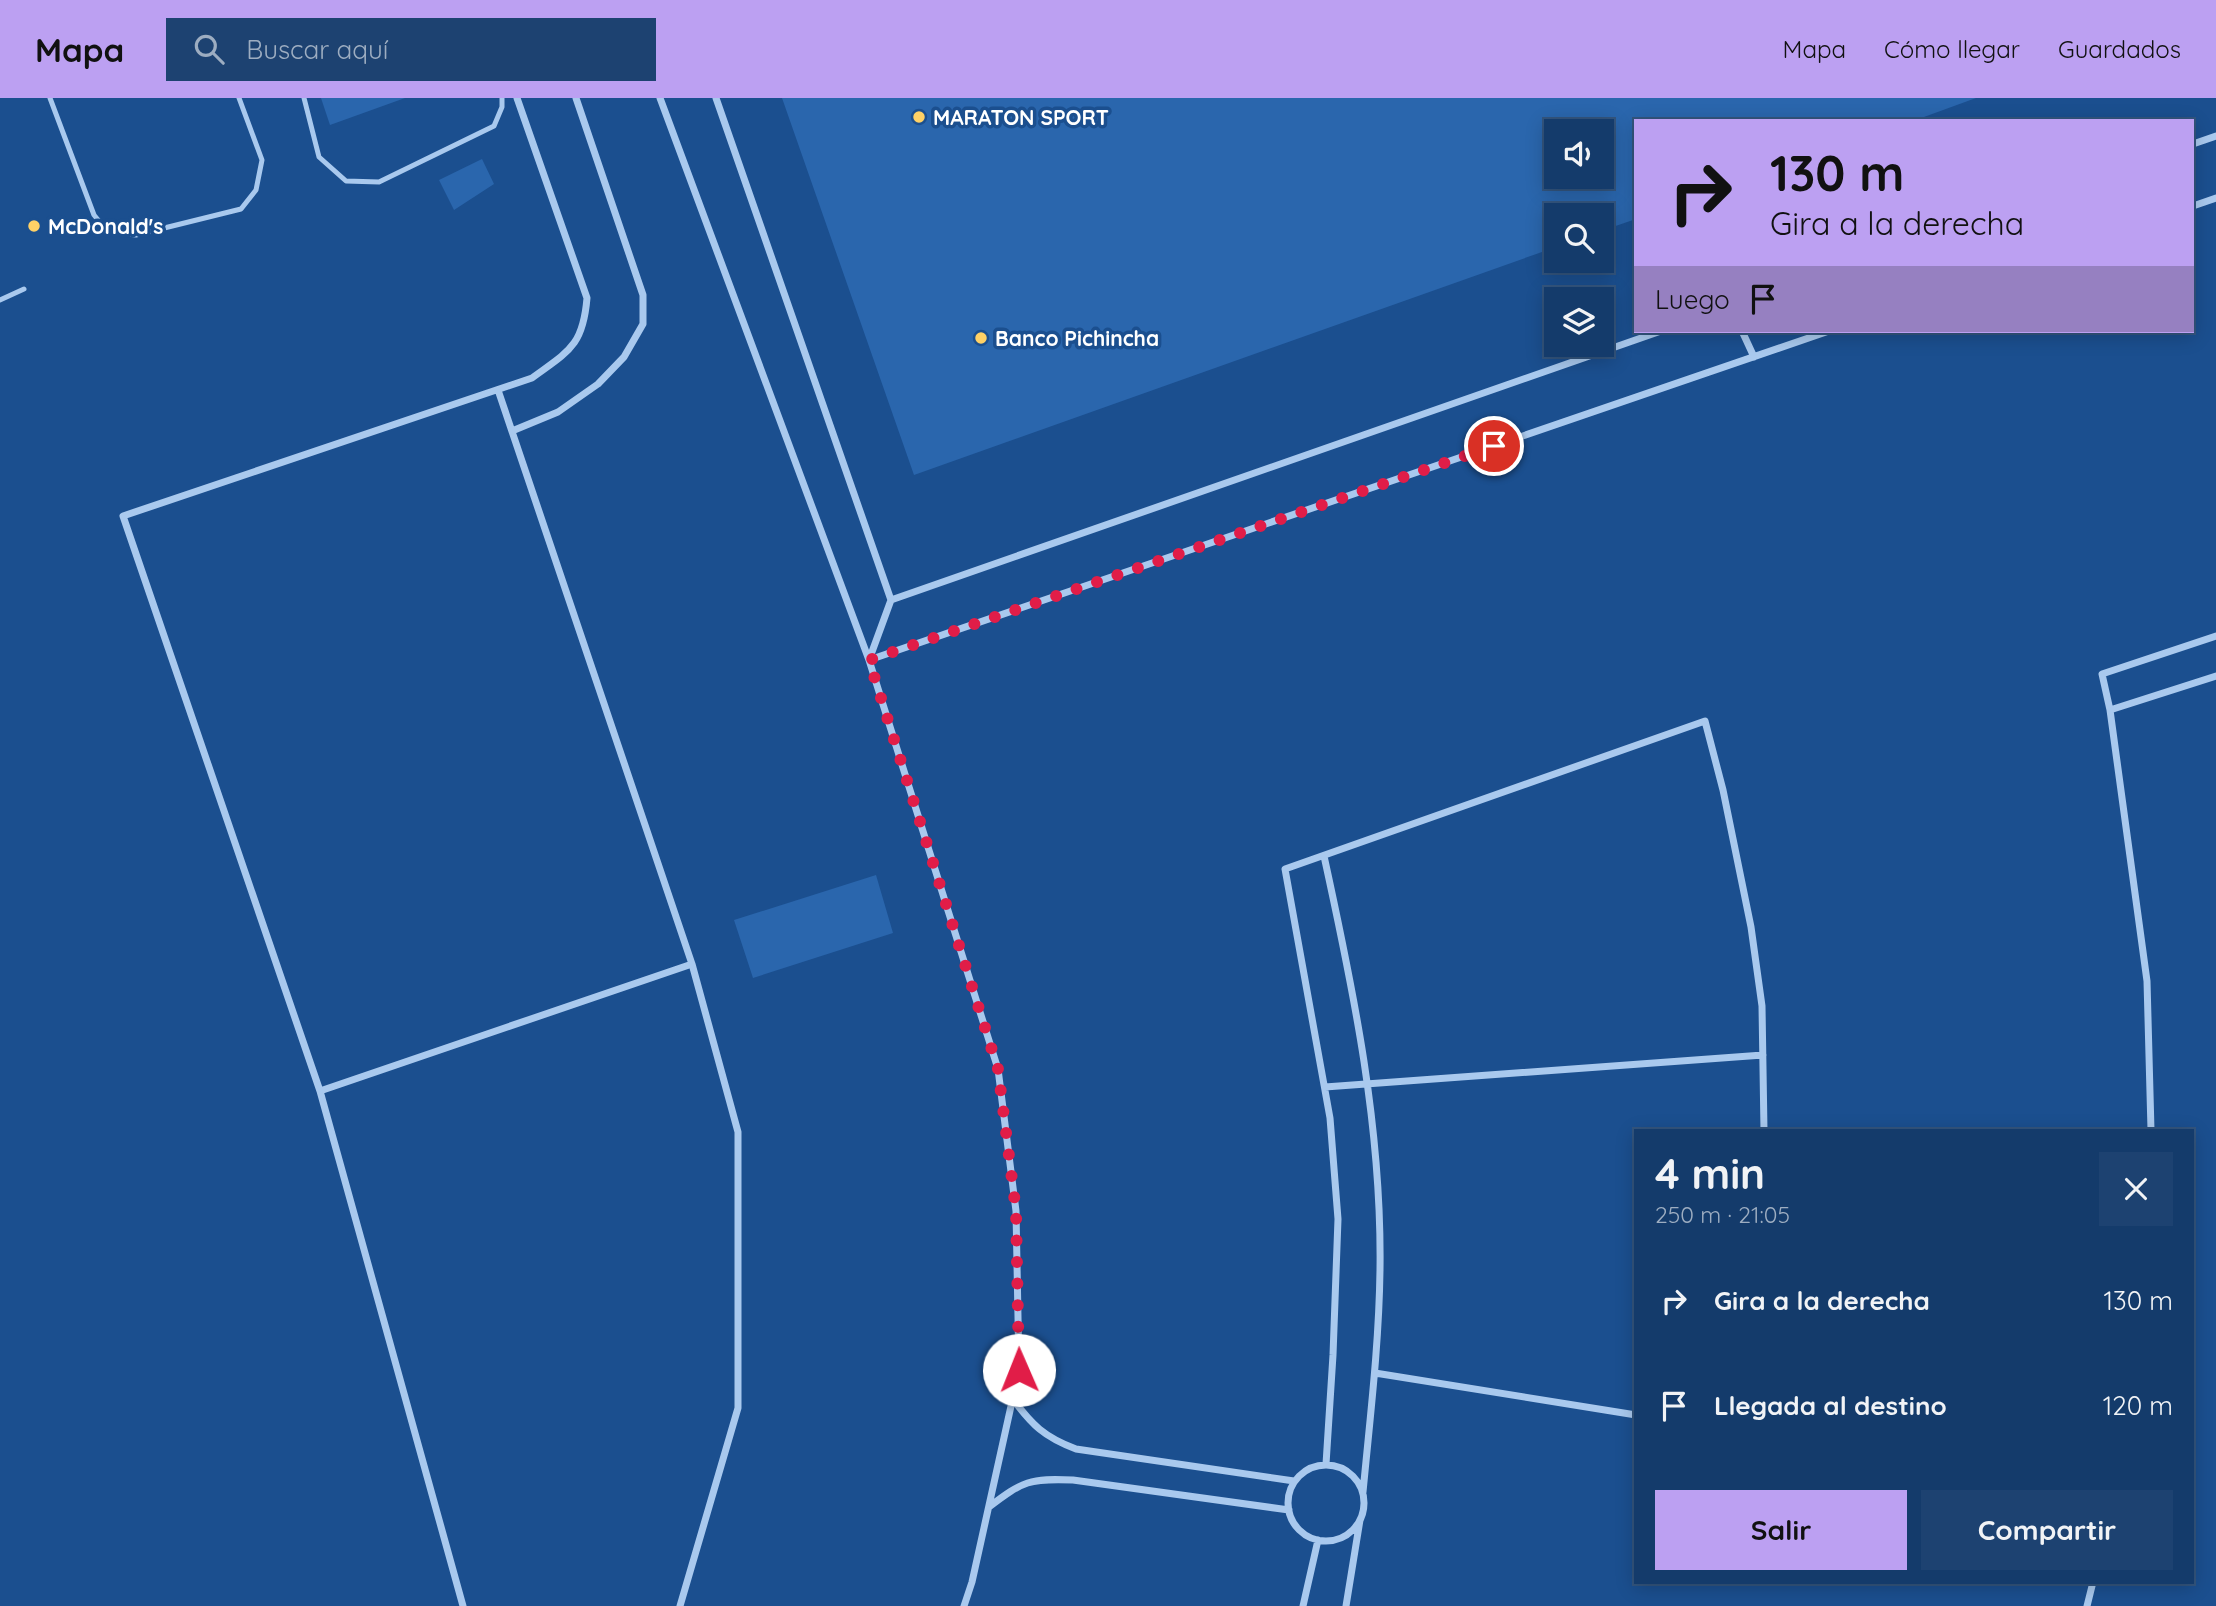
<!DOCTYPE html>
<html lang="es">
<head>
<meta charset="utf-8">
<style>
  :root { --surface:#143b6b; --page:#1d4271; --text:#f1f3f6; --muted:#9dadc1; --line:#33557e; --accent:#bca0f2 }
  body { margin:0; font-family:Quicksand,sans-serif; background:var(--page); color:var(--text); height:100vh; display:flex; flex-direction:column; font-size:26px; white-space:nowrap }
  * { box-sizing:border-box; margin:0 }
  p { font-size:23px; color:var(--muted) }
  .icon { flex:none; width:38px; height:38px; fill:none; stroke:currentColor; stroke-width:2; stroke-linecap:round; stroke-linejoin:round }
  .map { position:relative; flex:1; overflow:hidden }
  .side { position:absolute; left:1634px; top:1031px; width:560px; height:455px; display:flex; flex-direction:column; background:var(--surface); border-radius:0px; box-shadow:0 4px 18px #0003,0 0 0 2px var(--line) }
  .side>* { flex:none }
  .banner { position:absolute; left:1634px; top:21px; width:560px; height:214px; border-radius:0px; box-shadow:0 4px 18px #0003,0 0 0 2px var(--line); background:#bca0f2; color:#111; overflow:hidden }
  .controls { position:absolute; left:1544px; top:21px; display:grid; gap:14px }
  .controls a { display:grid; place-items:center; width:70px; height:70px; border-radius:0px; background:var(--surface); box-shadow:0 4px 18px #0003,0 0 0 2px var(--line); font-size:35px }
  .pin { position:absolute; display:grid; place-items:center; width:60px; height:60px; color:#fff; margin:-30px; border:4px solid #fff; border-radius:50%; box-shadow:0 2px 7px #0007 }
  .me { position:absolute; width:77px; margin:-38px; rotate:359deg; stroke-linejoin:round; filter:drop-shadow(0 0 5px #0008) }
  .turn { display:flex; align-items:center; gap:24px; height:147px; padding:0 21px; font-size:32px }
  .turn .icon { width:91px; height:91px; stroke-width:2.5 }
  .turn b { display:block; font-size:49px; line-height:60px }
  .then { display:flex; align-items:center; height:66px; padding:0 21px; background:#0003; gap:14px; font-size:26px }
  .round { display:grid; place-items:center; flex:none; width:74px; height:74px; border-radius:0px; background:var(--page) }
  .headline { display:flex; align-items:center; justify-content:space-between; height:119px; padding:0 21px }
  h1 { font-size:42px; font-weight:800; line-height:52px }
  .primary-button { display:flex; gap:14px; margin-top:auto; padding:14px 21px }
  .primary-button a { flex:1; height:80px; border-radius:0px; background:var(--accent); color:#111; font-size:28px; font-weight:800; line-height:80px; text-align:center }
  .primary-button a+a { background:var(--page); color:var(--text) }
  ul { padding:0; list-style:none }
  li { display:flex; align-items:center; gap:21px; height:105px; padding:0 21px }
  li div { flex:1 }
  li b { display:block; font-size:26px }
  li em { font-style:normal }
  header { display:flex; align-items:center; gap:42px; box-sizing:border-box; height:98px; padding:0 35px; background:var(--accent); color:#111 }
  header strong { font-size:33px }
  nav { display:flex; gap:38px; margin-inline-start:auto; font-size:24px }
  .search { width:490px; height:63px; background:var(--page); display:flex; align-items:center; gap:18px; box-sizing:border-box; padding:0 24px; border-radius:0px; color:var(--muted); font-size:26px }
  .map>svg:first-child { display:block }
  .building { fill:#2a66ad; fill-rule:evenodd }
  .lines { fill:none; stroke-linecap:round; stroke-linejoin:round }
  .lane { stroke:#a9c9ee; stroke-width:5 }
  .street { stroke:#a9c9ee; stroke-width:7 }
  .route { stroke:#e11d48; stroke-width:12; stroke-dasharray:0 21.6 }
  .poi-dot { fill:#ffd166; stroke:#1b4f8f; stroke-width:2.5 }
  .labels { text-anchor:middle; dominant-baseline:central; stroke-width:7; stroke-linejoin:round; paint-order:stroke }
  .poi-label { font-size:21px; font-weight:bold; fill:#fff; stroke:#1b4f8f; text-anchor:start }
</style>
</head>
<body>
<header>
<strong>Mapa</strong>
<div class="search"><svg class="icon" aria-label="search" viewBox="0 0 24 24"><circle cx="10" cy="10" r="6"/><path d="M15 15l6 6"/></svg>Buscar aquí</div>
<nav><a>Mapa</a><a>Cómo llegar</a><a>Guardados</a></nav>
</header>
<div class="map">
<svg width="2216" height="1508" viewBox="0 0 2216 1508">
  <rect width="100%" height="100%" fill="#1b4f8f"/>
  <path class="building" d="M321,0H405L330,27Z
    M782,0H1976L1913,23H1636V121L1601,133V117H1556V149L914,377ZM1556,33H1601V79H1556Z
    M482,61L494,86L454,112L439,82Z
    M876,777L893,835L753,880L734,822Z"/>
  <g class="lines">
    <path class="lane" d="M50,0L94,117L108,134L136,137L241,111L256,92L262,62L239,0
      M304,0L319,59L346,83L379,84L494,28L502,9V0
      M0,202L24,191"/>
    <path class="street" d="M660,0L869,562L1829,233
      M716,0L891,502L869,562L998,971L1016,1113L1019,1272L972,1484L964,1508
      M2193,46L2216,38
      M2193,108L2216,100
      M1742,233L1754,259
      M498,292L692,866L738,1034V1310L680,1508
      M512,333L558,314L598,286L624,259L643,226V197L576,0
      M891,502L1661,233
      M2110,612L2216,578
      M1324,758C1354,895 1382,1031 1380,1172C1379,1247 1370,1320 1363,1394
      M1325,989L1763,957
      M320,993L692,866
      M2151,1032L2147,883L2110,612L2102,576L2216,538
      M1375,1275L1636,1317
      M1012,1300C1032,1327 1044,1339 1076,1351L1294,1383
      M1326,1366L1333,1257L1338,1121L1330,1020L1285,771L1705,623L1723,692L1751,829L1762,908L1764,1032
      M1288 1405a38 38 0 1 1 76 0a38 38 0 1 1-76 0Z
      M989,1409C1023,1383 1030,1380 1073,1382L1289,1412
      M463,1508L320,993L123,418L532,280C569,253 583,248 587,200L517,0
      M1303,1508L1318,1442
      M1346,1508L1360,1422
      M2087,1508L2093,1484"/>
  </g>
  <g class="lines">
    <path class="route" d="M1019,1272L1016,1113L998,971L869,562L1494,348"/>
  </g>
  <g class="poi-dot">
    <circle cx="919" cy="19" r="7"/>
    <circle cx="34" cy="128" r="7"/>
    <circle cx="981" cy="240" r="7"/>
  </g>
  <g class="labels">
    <g class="poi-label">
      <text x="933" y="19">MARATON SPORT</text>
      <text x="48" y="128">McDonald's</text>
      <text x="995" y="240">Banco Pichincha</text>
    </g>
  </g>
</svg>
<div class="controls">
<a><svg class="icon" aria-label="sound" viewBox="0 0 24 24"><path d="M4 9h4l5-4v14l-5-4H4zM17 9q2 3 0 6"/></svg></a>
<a><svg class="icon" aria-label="search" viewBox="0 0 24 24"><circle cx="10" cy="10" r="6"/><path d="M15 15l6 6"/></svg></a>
<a><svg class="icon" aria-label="layers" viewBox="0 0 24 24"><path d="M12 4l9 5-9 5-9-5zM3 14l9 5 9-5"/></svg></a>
</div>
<div class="pin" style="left:1494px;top:348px;background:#d93025"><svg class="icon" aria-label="arrive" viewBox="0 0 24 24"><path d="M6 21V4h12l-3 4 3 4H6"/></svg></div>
<svg class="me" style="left:1019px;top:1272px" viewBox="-20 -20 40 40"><circle r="19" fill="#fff"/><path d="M0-13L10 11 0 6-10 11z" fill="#e11d48"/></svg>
<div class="banner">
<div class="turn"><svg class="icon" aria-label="right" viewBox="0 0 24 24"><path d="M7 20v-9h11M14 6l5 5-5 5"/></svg><div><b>130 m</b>Gira a la derecha</div></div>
<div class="then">Luego<svg class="icon" aria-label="arrive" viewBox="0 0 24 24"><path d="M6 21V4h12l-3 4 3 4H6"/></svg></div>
</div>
<section class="side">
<div class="headline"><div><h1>4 min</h1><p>250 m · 21:05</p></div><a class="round"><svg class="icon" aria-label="close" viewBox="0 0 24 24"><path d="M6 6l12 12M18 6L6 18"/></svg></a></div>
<ul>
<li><svg class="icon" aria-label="right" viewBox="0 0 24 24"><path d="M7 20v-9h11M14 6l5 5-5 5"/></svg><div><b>Gira a la derecha</b></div><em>130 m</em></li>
<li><svg class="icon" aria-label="arrive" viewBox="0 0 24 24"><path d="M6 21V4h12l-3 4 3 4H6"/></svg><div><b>Llegada al destino</b></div><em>120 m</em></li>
</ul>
<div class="primary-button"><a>Salir</a><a>Compartir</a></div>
</section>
</div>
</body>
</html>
